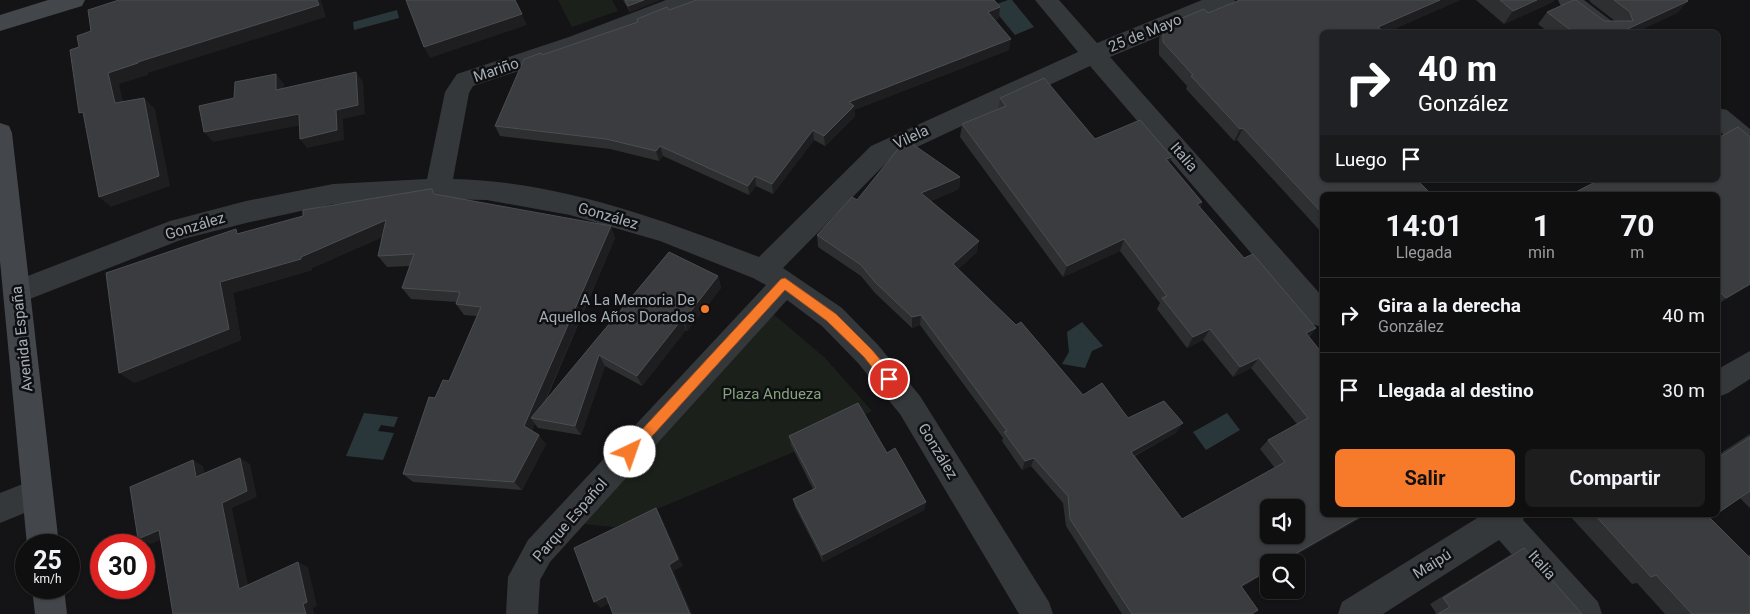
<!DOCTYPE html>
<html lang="es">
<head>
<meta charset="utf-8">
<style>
  :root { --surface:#0f0f10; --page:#1d1d1e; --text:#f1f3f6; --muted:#9b9c9f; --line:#2f2f30; --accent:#f77a2b }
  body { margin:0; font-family:Roboto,sans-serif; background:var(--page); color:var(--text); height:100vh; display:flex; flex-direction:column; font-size:19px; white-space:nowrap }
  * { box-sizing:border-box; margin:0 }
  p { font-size:16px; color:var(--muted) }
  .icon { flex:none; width:28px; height:28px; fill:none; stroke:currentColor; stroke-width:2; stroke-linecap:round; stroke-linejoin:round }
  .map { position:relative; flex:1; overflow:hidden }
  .sheet { position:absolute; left:1320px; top:192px; width:400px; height:325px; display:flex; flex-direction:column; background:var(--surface); border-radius:8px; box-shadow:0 1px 4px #0004,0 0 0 1px var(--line) }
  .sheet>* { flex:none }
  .hud { position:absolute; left:1320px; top:30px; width:400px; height:152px; border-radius:8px; box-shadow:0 1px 4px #0004,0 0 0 1px var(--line); background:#202124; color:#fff; overflow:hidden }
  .controls { position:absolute; left:1260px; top:499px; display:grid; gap:10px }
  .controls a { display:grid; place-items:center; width:45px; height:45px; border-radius:8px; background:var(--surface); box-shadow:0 1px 4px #0004,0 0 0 1px var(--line); font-size:25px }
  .speed { position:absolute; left:15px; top:534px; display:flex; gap:10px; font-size:25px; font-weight:700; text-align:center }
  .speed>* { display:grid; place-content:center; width:65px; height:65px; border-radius:50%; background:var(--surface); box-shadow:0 1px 4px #0004,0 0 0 1px var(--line); line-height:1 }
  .speed small { font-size:12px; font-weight:400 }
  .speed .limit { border:8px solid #d22; background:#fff; color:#111 }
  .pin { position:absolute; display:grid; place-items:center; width:42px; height:42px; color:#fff; margin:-21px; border:2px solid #fff; border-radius:50%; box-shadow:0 1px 5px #0007 }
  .me { position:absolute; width:55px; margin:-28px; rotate:42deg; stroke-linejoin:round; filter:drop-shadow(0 0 4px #0008) }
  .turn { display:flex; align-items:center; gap:18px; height:105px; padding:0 15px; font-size:22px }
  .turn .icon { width:65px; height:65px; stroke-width:2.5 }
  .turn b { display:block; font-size:35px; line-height:42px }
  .then { display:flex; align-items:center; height:48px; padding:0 15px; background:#0003; gap:10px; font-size:19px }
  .eta { display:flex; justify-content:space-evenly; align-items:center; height:85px; text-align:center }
  .eta b { font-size:30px; font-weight:700; line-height:35px }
  .primary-button { display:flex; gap:10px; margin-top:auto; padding:10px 15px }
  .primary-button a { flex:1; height:58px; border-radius:8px; background:var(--accent); color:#111; font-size:20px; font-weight:700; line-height:58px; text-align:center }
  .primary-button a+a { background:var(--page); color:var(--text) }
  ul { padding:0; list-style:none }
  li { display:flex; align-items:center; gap:15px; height:75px; padding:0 15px; border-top:1px solid var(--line) }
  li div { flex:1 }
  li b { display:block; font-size:19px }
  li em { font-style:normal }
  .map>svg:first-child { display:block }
  .green { fill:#1b211a }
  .water { fill:#2a373a }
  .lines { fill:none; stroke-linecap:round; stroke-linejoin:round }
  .street { fill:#35383b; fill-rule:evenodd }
  .secondary { fill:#43474b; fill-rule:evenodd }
  .wall { fill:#2d2f31 }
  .shaded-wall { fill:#1e1e20 }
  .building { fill:#3a3c3f; stroke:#4b4e52; fill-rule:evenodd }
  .route { fill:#f77a2b; stroke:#a14f1c }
  .poi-dot { fill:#f77a2b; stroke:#0f0f11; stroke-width:2 }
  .labels { text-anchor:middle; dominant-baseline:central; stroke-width:5; stroke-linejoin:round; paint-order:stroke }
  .street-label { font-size:15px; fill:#a5afb7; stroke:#0f0f11 }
  .poi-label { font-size:15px; fill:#a5afb7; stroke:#0f0f11; text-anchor:end }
  .park-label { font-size:15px; fill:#84a27c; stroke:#0f0f11 }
</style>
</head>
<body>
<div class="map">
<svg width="1750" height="614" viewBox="0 0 1750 614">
  <rect width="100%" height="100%" fill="#141416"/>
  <path class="green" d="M558,0H612L618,11L572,27Z
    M765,307L825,358L872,411L808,446L614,527L584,524Z"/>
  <path class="water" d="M1008,0H1012L1034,27L1015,35L991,6Z
    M397,10L399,18L354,30L353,22Z
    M1082,322L1103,346L1092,351L1085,368L1062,364L1069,352L1067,332Z
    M364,413L398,417L394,427L381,425L378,431L394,433L383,460L346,456Z
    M1227,413L1240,430L1206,450L1193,432Z"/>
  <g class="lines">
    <path class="street" d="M666,0H700L697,6L585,49L473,86L469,93L453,179C559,181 661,219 759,257L871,146L1078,52L1035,0H1059L1097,43L1202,0H1235L1232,6L1110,57L1322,296V327L1312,324L1090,66L889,160L783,268L842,308L878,345L920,396L1049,602L1053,614H1019L900,414L858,363L822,326L787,300L550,562L540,580L538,614H506L508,577L528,540L766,285L753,278L660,241L570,215L487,200L438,199L333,204L246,223L183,239L17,304L7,300L3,292L7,284L170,221L246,201L333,184L427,179L445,92L457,74L569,37Z
      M1558,0H1584L1618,26L1621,32H1595L1561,6Z
      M1718,108L1727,110L1750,129V153L1741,150L1718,130Z
      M1750,351V379L1728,393L1718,397V369Z
      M38,478L49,483L53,493L49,503L0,523V493Z
      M1482,515H1525L1523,520L1598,602L1602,614H1564L1499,540L1383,614H1338L1342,602Z"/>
    <path class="secondary" d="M48,0H85L82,6L0,31V15Z
      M0,123L9,126L12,133L59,545H27L0,261Z
      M32,588H64L67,614H35Z"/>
  </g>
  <path class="wall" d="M623,0H660L630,12Z
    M1240,0H1460L1387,32H1322V233L1237,140L1234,141L1186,89L1187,86L1159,55V39L1163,26L1208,13Z
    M1476,0H1554L1553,2L1504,24Z
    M1590,0H1687L1688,1L1677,13L1636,32H1548L1538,24L1547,12L1604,21H1615L1589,1Z
    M669,10L999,18L995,20L1009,50L854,110L855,116L825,146L814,140L773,194L756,186L749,195L663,156L659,161L610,149L500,136L495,126L638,22L637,19Z
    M1000,98L1095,139L1169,163L1202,202L1200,208L1244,258L1316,328L1309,337L1322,515H1366L1284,562H1269V571L1242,587L1252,614H1122L1066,526L1063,503L1031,466L1022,470L1002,441L1003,438L920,325L912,328L875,293L861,276L818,247L817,235L857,200L960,177L959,189L931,201L977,252L958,269L1083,395L1128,418L1177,432L1135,456L1182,519L1275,468L1260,449L1268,440L1297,424L1251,368L1233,377L1203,340L1187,348L1157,309L1160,303L1120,251L1063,277L960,137L962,124L998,110Z
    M432,189L436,194L615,238L546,400L669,252L718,276L721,288L687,331L686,330L642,386L605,366L581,435L538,428L535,424L532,431L546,444L522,490L413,482L403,474L435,398L449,381L477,316L464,315L456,304L457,302L411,299L402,288L410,266L387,267L378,256L382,237L312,268V270L233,293L241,340L134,383L240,233Z
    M1718,195L1750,285L1718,304Z
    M1750,434V508L1740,498L1718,513V455Z
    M789,436L887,453L926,502L924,510L823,562L795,507L793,499L813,489L791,445Z
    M1569,515H1714L1710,518L1748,556L1750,554V614H1665L1637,583L1632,584Z
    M1524,548L1582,614H1434L1436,613L1430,604L1510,555Z"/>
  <path class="shaded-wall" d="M317,0H321L326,17L148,73V75L119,84L126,114L115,103L108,73L138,62Z
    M644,0H660L630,12L628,6Z
    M1440,0H1460L1387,32H1375L1378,27Z
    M1537,0H1554L1553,2L1504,24L1513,11Z
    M1688,1L1677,13L1636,32H1621Z
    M1000,7L999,18L987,23L988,12Z
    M522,14L527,25L430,58L424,47Z
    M1011,39L1009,50L854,110L855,116L825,146L824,136L849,102Z
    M356,72L363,82L365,114L343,119L344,140L307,148L300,139L336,110Z
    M276,74L284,84L283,100L276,90Z
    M144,98L155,109L170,186L111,207L99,197Z
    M299,114L307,124L213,142L204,132Z
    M1243,128L1237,140L1234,141L1240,129Z
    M813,130L814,140L773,194L772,184Z
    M660,146L663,156L659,161L656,151Z
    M1172,157L1167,169L1166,159Z
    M755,176L756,186L749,195L748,186Z
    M960,177L959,189L921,205V193Z
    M1202,202L1197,214V204Z
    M386,220L395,232L312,268V270L233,293L241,340L134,383L119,373L220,282L301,257Z
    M611,226L615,238L537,419L531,418L535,424L531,435L524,426Z
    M1124,239L1120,251L1063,277L1067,266Z
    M979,241L977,252L952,275L953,264Z
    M718,276L721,288L687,331L684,320Z
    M1750,284V285L1718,304L1726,298Z
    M921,315L920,325L912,328V317Z
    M682,319L686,330L642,386L637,376Z
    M1316,328L1307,338L1306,333Z
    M1210,329L1203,340L1187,348L1193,337Z
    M599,355L605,366L581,435L575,426Z
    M1259,358L1251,368L1233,377L1240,367Z
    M1183,423L1177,432L1126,460L1131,452Z
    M539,435L546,444L522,490L514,482Z
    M240,458L250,464L257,497L232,508L250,594L239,589L222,503Z
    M1034,458L1031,466L1022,470L1025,461Z
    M193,460L203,466L207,483L196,477Z
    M926,502L924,510L823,562L822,555Z
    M656,508L661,516L683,566L674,571L692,614H690L669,565Z
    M1363,515H1366L1284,562H1281Z
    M159,530L171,536L150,544L138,539Z
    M298,562L308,567L317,606L313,608L314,614H306L303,604Z
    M1269,570V571L1233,592L1241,586Z
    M606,596L612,602L601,608L594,602Z"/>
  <path class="building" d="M119,0H317L319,5L138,62V63L108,73L115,103L144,98L159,176L99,197L83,112L79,113L70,50L79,47L77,36L91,31L88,10Z
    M406,0H515L522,14L424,47Z
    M625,0H644L628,6Z
    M697,0H994L1000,7L988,12L1011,39L849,102L854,106L824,136L813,130L772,184L755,176L748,186L660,146L656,151L606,139L495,126L524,59L541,53L542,55L638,22L637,19L667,7L669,10Z
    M1240,0H1440L1378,27L1384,32H1322V180H1417L1432,195H1322V213L1243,128L1240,129L1191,76L1193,75L1163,42V26L1204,9L1208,13Z
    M1500,0H1537L1513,11Z
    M1574,0H1576L1604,21H1633L1630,12L1614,0H1687L1688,1L1621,32H1573L1547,12Z
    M356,72L358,105L336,110L337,130L300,139L299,114L204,132L199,106L234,98L235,82L276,74V90Z
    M1044,78L1095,139L1140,120L1172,157L1166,159L1202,202L1197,204L1244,258L1253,254L1316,328L1306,333L1322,353V515H1363L1281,562H1269V570L1241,586L1258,610L1252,614H1132L1070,519L1068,496L1034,458L1025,461L1004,432L1007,431L921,315L912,317L875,282L861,265L817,235L852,197L857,200L898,149L908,141L960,177L921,193L979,241L953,264L1016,325L1021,322L1083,395L1102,383L1128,418L1164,401L1183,423L1131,452L1182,519L1285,462L1268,440L1308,418L1259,358L1240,367L1210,329L1193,337L1162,298L1167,296L1124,239L1067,266L962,124L1006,106L1000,98ZM1269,508H1296V535H1269Z
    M1738,127L1750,137V284L1726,298L1718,290V195H1570L1599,180H1718V137V138Z
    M430,189H432L434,194L611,226L524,426L539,435L514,482L403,474L429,397L435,398L443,380L449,381L481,307L456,304L460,292L402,288L414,254L378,256L386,220L301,257V259L220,282L229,329L119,373L106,273L236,229L237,234L303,216V210Z
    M669,252L718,276L684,320L682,319L637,376L599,355L575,426L531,418Z
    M858,403L887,453L895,448L926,502L822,555L793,499L816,488L789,436Z
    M1750,437V491L1718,513V458Z
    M240,458L247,491L222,503L239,589L298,562L307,602L303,604L306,614H173L159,530L138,539L130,487L193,460L196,477Z
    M656,508L678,559L669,565L690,614H613L606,596L594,602L574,548Z
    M1595,515H1714L1710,518L1750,558V614H1692L1656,575L1651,577Z
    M1524,548L1582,614H1438L1450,607L1443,598Z"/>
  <path class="route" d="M785,278L836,314L872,350L893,375L895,379L893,383L889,385L885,383L864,357L827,321L785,290L634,456L630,458L625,456L624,452L625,448L781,279Z"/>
  <circle class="poi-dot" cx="705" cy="309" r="5"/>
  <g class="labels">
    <g class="street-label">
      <text transform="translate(1145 33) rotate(-22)">25 de Mayo</text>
      <text transform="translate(496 70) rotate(-19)">Mariño</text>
      <text transform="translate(911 137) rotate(-25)">Vilela</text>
      <text transform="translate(1184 157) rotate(49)">Italia</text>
      <text transform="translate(608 216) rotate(16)">González</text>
      <text transform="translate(195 226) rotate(-17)">González</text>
      <text transform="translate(22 339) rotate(-96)">Avenida España</text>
      <text transform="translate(938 451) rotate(59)">González</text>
      <text transform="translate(570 520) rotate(-49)">Parque Español</text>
      <text transform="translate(1432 564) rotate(-32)">Maipú</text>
      <text transform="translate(1542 565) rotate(48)">Italia</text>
    </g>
    <g class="poi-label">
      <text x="695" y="300">A La Memoria De<tspan x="695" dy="17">Aquellos Años Dorados</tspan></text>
    </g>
    <g class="park-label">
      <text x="772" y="394">Plaza Andueza</text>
    </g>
  </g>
</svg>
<div class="controls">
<a><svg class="icon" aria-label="sound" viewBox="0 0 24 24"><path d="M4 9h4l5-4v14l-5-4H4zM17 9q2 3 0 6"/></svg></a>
<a><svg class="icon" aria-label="search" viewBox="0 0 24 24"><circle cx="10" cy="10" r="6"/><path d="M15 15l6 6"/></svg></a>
</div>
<div class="speed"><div>25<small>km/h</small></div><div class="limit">30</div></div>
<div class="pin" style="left:889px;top:379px;background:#d93025"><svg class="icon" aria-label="arrive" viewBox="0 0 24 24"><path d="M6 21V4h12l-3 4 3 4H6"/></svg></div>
<svg class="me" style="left:630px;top:452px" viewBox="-20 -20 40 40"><circle r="19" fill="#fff"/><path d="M0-13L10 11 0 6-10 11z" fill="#f77a2b"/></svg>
<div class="hud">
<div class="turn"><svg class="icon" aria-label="right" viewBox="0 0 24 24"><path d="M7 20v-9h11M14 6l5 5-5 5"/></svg><div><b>40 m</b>González</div></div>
<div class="then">Luego<svg class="icon" aria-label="arrive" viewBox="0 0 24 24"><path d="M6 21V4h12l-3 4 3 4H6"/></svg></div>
</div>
<section class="sheet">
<div class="eta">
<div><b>14:01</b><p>Llegada</p></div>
<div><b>1</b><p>min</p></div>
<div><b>70</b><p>m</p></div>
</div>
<ul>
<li><svg class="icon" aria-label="right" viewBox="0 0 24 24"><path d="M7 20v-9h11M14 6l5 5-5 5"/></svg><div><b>Gira a la derecha</b><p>González</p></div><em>40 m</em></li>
<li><svg class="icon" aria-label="arrive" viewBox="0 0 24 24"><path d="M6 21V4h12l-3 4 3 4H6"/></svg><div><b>Llegada al destino</b></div><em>30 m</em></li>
</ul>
<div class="primary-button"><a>Salir</a><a>Compartir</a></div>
</section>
</div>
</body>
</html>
